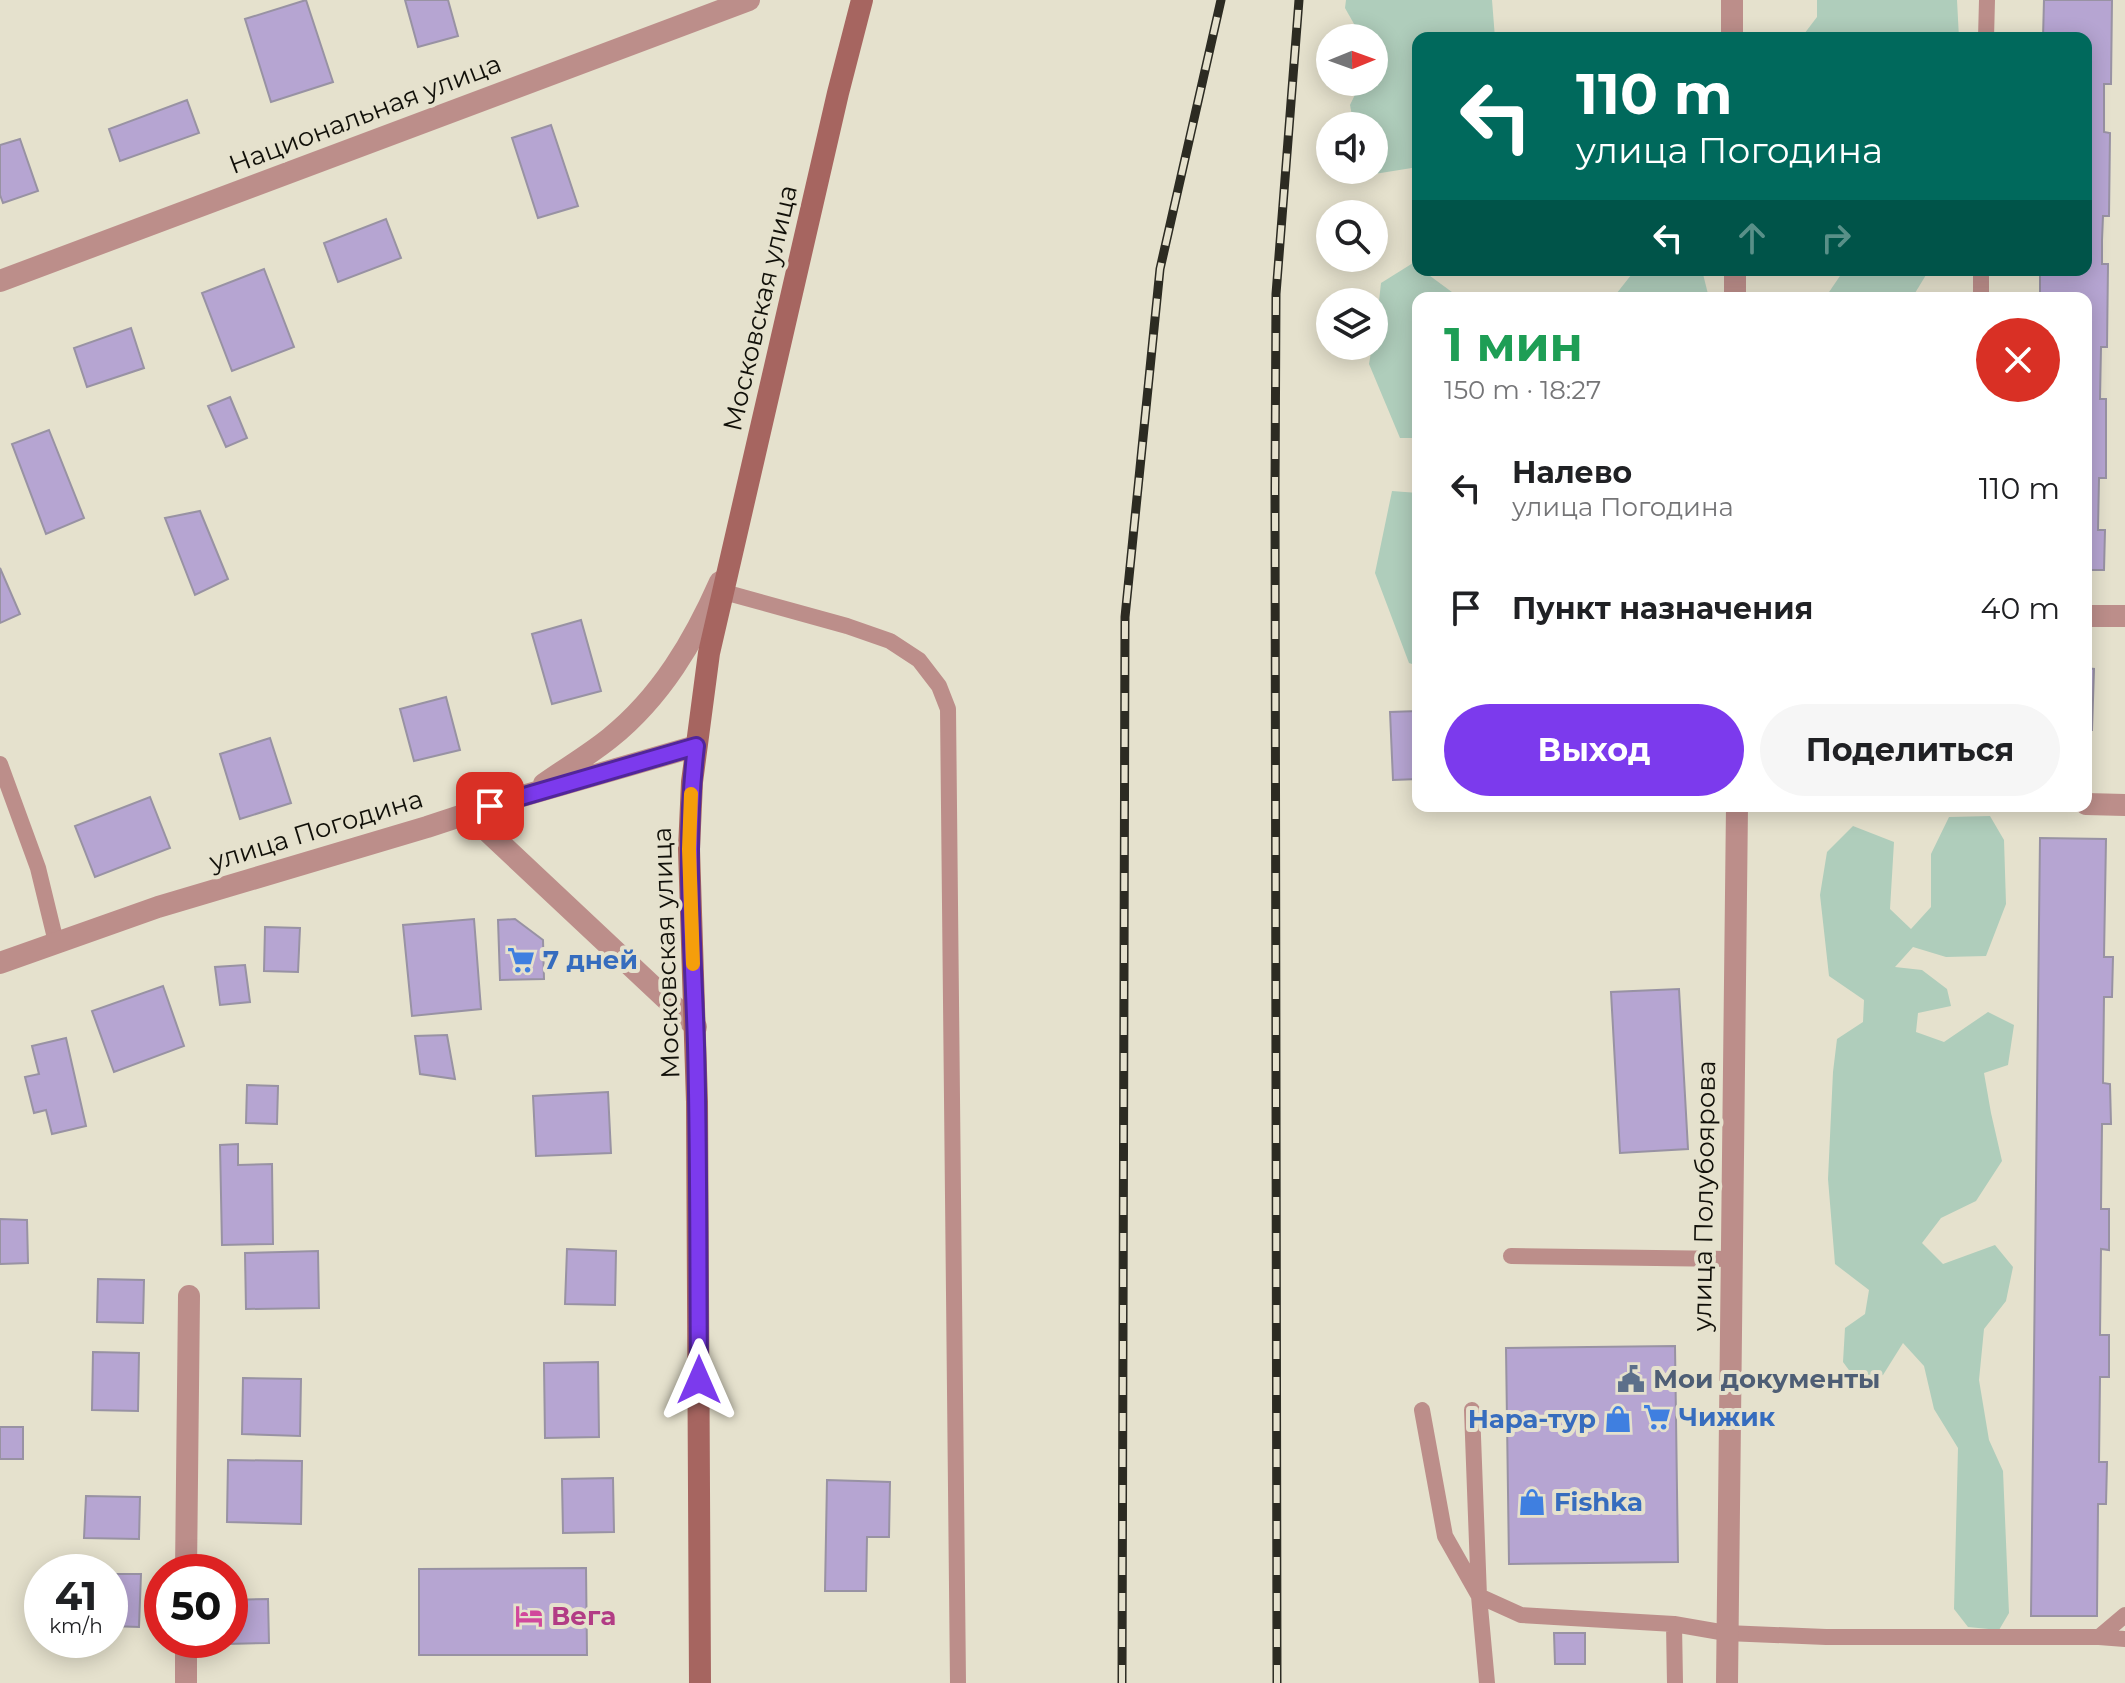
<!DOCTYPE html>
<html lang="ru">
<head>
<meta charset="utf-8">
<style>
  :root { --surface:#fff; --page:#f6f6f6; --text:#202124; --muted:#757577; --accent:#7c3aed }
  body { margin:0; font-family:Montserrat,sans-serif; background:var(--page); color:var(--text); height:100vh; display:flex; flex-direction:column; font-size:30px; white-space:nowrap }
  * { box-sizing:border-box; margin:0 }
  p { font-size:26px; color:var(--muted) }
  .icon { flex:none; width:44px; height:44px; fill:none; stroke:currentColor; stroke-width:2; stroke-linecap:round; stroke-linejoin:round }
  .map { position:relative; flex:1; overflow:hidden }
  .sheet { position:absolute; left:1412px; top:292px; width:680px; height:520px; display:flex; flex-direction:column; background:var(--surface); border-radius:16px; box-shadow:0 4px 20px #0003 }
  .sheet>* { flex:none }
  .hud { position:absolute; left:1412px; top:32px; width:680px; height:244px; border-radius:16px; box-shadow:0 4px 20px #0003; background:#00695c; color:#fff; overflow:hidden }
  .needle { width:52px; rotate:89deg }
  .fabs { position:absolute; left:1316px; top:24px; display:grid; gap:16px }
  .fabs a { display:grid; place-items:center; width:72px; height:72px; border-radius:50%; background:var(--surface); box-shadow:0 4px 20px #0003; font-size:40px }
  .speed { position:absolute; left:24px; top:1554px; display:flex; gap:16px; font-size:40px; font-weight:700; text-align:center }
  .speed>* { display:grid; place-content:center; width:104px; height:104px; border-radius:50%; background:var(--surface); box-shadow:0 4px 20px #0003; line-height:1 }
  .speed small { font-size:20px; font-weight:400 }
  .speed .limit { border:12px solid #d22; background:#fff; color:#111 }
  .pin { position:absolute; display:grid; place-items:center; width:68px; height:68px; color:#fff; margin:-34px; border-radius:16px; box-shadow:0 4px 12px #0006 }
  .me { position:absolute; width:88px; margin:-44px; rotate:0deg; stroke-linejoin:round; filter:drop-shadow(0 0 6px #0008) }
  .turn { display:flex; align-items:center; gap:28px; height:168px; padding:0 32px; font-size:36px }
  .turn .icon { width:104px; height:104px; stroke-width:2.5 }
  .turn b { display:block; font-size:56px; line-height:68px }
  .lanes { display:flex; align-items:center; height:76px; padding:0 32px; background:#0003; justify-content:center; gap:40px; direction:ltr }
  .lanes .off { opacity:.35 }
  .round { display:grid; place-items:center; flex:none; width:84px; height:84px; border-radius:42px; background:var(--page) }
  .overview { display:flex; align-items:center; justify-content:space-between; height:136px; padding:0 32px }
  h1 { font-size:48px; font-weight:700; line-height:60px; color:#1e9e55 }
  .action { display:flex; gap:16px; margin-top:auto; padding:16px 32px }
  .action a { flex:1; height:92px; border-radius:48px; background:var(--accent); color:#fff; font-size:32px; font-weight:700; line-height:92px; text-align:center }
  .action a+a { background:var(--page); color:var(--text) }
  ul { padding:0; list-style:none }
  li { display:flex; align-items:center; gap:24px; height:120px; padding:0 32px }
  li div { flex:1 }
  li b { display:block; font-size:30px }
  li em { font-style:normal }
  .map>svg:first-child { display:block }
  .green { fill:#afcdbb }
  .building { fill:#b6a5d2; stroke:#9892a3; stroke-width:2 }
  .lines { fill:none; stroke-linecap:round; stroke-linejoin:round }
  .service { stroke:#bc8e8a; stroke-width:16 }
  .minor { stroke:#bc8e8a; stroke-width:22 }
  .tertiary { stroke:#bc8e8a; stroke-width:22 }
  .secondary { stroke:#a66560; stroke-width:22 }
  .rail-casing { stroke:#2c2b22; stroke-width:9 }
  .rail { stroke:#e5e1cd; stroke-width:6; stroke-dasharray:18; stroke-linecap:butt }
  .route-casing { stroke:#51269a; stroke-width:20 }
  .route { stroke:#7c3aed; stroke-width:14 }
  .slow { stroke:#f59e0b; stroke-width:14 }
  .labels { text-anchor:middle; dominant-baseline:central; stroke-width:8; stroke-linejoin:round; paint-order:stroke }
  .street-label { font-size:26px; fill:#111009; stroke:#e5e1cd }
  .shop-label { font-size:26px; font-weight:bold; fill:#366cbe; stroke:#e5e1cd; text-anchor:start }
  .service-label { font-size:26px; font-weight:bold; fill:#4e5e75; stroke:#e5e1cd; text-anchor:start }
  .hotel-label { font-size:26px; font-weight:bold; fill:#b23c85; stroke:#e5e1cd; text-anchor:start }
</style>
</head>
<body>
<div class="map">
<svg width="2125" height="1683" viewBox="0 0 2125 1683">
  <rect width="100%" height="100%" fill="#e5e1cd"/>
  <path class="green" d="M1346,0H1492L1495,38H1418V167L1362,176L1361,170H1374V126H1354L1350,105L1361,82H1374V38H1362L1345,8Z
    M1817,0H1957L1959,38H1801L1817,17Z
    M1413,263L1418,267V270H1422L1460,298H1418V438H1400L1369,364L1372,346H1374L1381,283Z
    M1635,270H1702L1709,298H1613Z
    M1844,270H1929L1912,298H1825Z
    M1392,491L1418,493V666L1409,663L1375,573Z
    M1990,816L2004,840L2006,904L1986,956L1946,957L1913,947L1895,967L1922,970L1947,989L1951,1006L1918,1013L1916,1032L1944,1042L1988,1012L2014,1025L2008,1065L1984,1073L1991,1113L2002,1161L1976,1201L1941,1218L1922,1243L1943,1264L1995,1245L2013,1267L2006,1301L1984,1329L1979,1380L1989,1440L2003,1471L2009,1613L1999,1630L1968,1627L1954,1609L1958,1448L1934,1409L1924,1366L1903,1343L1883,1375L1857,1381L1843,1362L1845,1328L1865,1314L1869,1290L1835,1264L1828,1179L1833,1072L1837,1039L1863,1022L1864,1000L1829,976L1820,895L1827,852L1853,826L1894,842L1890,909L1911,929L1931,907V854L1949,817Z"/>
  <path class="building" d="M306,0L333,82L271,102L245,19Z
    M405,0H448L458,36L418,47Z
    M2044,0H2112L2111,84H2104V132L2110,133L2109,216H2103L2102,240V264H2108L2107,347H2101L2100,399H2106V478H2099L2098,530H2105L2104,570H2086V298H2040V270H2086V38H2043Z
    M187,100L199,133L120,161L109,129Z
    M551,125L578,206L538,218L512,138Z
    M20,139L38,191L3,203L0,195V145Z
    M386,219L401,258L338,282L324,243Z
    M264,269L294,347L232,371L202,293Z
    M131,328L144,368L87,387L74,348Z
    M230,397L247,438L226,447L208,406Z
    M49,430L84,518L46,534L12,444Z
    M200,511L228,579L195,595L165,518Z
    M0,568L20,614L0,623Z
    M581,620L601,691L552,704L532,634Z
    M2086,668L2094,669L2092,730H2086Z
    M446,697L460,750L414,761L400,709Z
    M1418,711V779L1393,780L1390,712Z
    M270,738L291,803L240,819L220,754Z
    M150,797L170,848L95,877L75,826Z
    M2040,838L2106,839L2104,957H2113L2112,997H2104L2103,1083L2110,1084L2111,1124H2102L2101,1209H2109V1250L2101,1249L2100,1335H2109V1377H2100L2099,1462H2107L2106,1504H2098L2097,1616H2031Z
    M474,919L481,1009L412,1016L403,925Z
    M515,919L543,940L544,979L500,980L498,920Z
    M265,927L300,928L298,972L264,971Z
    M245,965L250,1002L220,1005L215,967Z
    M163,986L184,1046L114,1072L92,1011Z
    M1679,989L1688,1149L1620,1153L1611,992Z
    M447,1035L455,1079L420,1074L415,1036Z
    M66,1038L86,1126L52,1134L46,1110L34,1113L25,1077L39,1074L32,1046Z
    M247,1085L278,1086L277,1124L246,1123Z
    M608,1092L611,1153L536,1156L533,1096Z
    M238,1144V1165L272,1164L273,1244L222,1245L220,1145Z
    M0,1219L27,1220L28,1263L0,1264Z
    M567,1249L616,1251L615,1305L565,1304Z
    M318,1251L319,1308L246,1309L245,1253Z
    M98,1279L144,1280L143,1323L97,1322Z
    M1675,1346L1678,1562L1509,1564L1506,1348Z
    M93,1352L139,1353L138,1411L92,1410Z
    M598,1362L599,1437L545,1438L544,1363Z
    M243,1378L301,1379L300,1436L242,1434Z
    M0,1427H23V1459H0Z
    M228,1460L302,1461L301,1524L227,1522Z
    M613,1478L614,1532L563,1533L562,1479Z
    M827,1480L890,1482L889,1537H867L866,1591H825Z
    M86,1496L140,1497L139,1539L84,1538Z
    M586,1568L587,1655H419V1569Z
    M110,1574H141L139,1627L110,1626Z
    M268,1599L269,1643L226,1644V1640H230V1600Z
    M1554,1633H1585V1664H1555Z"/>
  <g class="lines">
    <path class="service" d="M1986,38L1987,0
      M1981,298V270
      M724,592L847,626L890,641L919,660L939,686L948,709L958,1683
      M0,764L38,868L56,942
      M1511,1256L1731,1259
      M1422,1410L1445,1536L1479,1596L1521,1615L1674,1624L1726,1633L1826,1637H2099L2125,1615
      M1472,1410L1479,1596L1487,1683
      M1674,1624L1675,1683
      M2099,1637L2125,1639"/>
    <path class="minor" d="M1732,0V38
      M1735,270V298
      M0,281L749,0
      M2086,616H2125
      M2086,804L2125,805
      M186,1572L189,1296
      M186,1683V1640
      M1727,1683L1737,806"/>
    <path class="tertiary" d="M544,784C565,769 589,755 610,738C661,697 694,641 720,582
      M469,814L696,1027
      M0,963L158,907L427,827L512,799L696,746"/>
    <path class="secondary" d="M700,1683L697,1102L689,849L692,782L709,653L838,93L862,0"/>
    <g class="rail-casing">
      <path id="rail" d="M1122,1683L1125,617L1160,269L1221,0
        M1277,1683L1275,490L1276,294L1299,0"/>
    </g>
    <use href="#rail" class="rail"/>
  </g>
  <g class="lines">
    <g class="route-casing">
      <path id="route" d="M490,806L696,746C684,845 693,945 696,1045C699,1156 698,1268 699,1380"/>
    </g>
    <use href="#route" class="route"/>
    <path class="slow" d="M691,794L689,849L693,964"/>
  </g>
  <defs>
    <g id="supermarket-bare" transform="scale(2.16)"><path d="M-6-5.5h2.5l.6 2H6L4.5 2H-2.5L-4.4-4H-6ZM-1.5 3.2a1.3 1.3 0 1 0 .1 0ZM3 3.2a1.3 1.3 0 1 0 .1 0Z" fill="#3f7fe0" stroke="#e5e1cd" stroke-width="2.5" paint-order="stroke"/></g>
    <g id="civic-bare" transform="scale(2.16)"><path d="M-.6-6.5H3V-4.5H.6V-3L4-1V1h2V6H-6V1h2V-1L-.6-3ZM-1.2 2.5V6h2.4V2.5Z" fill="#5c6f8a" stroke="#e5e1cd" stroke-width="2.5" paint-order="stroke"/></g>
    <g id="shop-bare" transform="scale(2.16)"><path d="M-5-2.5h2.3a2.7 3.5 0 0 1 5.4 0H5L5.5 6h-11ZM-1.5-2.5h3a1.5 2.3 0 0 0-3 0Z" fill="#3f7fe0" stroke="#e5e1cd" stroke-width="2.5" paint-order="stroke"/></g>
    <g id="hotel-bare" transform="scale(2.16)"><path d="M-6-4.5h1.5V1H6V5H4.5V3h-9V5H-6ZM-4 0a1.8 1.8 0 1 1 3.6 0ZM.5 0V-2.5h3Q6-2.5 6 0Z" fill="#d1479c" stroke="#e5e1cd" stroke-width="2.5" paint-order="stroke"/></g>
  </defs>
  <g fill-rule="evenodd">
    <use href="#supermarket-bare" x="521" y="960"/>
    <use href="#civic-bare" x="1631" y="1379"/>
    <use href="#supermarket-bare" x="1657" y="1417"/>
    <use href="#shop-bare" x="1618" y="1419"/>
    <use href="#shop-bare" x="1532" y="1502"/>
    <use href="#hotel-bare" x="529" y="1616"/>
  </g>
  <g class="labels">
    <g class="street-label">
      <text transform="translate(365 114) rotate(-21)">Национальная улица</text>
      <text transform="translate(760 308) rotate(-77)">Московская улица</text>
      <text transform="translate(316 830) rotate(-17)">улица Погодина</text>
      <text transform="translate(666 953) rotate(-92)">Московская улица</text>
      <text transform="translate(1704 1196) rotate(-89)">улица Полубоярова</text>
    </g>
    <g class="shop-label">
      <text x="543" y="960">7 дней</text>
      <text x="1679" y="1417">Чижик</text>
      <text x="1596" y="1419" text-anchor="end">Нара-тур</text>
      <text x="1554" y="1502">Fishka</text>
    </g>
    <g class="service-label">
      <text x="1653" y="1379">Мои документы</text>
    </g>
    <g class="hotel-label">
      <text x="551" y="1616">Вега</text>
    </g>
  </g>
</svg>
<div class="fabs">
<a><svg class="needle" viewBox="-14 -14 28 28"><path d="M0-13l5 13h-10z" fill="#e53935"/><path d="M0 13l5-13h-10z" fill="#757577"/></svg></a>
<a><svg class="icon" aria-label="sound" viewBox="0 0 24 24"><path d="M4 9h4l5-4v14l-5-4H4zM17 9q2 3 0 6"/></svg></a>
<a><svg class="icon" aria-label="search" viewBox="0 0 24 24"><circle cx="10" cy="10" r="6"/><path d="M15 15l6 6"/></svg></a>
<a><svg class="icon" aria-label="layers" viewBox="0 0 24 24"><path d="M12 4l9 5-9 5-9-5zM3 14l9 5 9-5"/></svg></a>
</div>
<div class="speed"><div>41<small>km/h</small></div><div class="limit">50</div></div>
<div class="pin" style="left:490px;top:806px;background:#d93025"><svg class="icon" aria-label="arrive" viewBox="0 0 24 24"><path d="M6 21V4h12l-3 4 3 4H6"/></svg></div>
<svg class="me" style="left:699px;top:1380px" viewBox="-20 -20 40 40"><path d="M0-17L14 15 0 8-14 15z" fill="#7c3aed" stroke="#fff" stroke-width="4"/></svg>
<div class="hud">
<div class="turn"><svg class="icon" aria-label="left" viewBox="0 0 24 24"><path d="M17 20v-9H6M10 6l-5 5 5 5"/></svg><div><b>110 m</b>улица Погодина</div></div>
<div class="lanes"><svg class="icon" aria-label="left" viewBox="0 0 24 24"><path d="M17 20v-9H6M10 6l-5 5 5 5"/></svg><svg class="icon off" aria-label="ahead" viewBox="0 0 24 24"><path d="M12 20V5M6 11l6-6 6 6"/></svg><svg class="icon off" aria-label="right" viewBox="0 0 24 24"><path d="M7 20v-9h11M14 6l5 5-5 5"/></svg></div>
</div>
<section class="sheet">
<div class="overview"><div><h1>1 мин</h1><p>150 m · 18:27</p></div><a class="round" style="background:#d93025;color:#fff"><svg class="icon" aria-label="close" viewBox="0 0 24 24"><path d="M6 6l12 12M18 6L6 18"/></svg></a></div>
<ul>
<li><svg class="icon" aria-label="left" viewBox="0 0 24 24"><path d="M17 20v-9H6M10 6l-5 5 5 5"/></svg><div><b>Налево</b><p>улица Погодина</p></div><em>110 m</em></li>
<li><svg class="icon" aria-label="arrive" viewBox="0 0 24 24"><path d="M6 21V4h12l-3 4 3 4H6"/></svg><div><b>Пункт назначения</b></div><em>40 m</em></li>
</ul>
<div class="action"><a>Выход</a><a>Поделиться</a></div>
</section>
</div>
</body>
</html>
